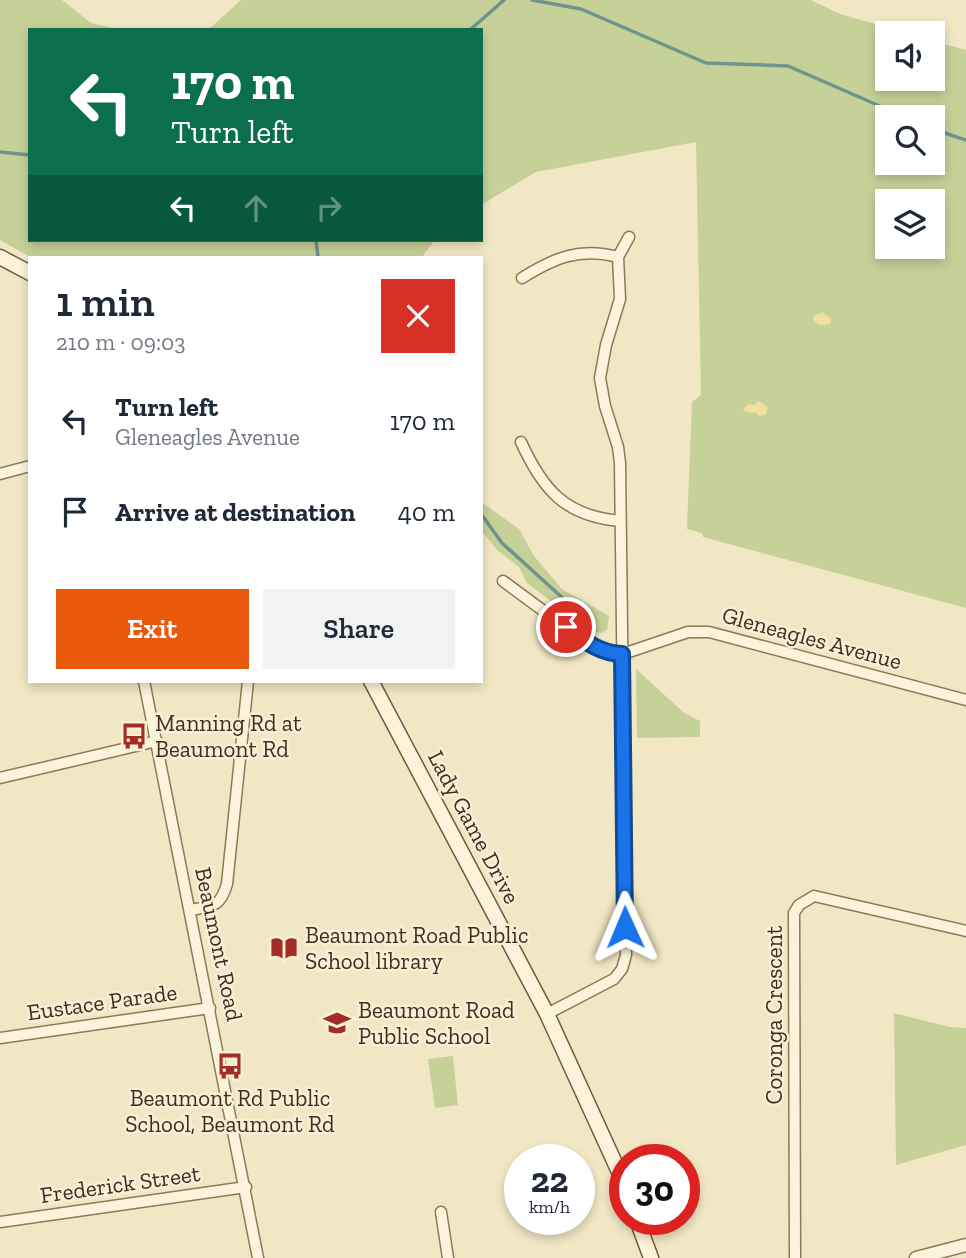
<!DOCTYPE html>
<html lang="en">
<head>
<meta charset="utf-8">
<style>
  :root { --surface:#fff; --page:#f2f2f3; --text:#1f2937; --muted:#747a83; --accent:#ea580c }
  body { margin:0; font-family:"Zilla Slab",serif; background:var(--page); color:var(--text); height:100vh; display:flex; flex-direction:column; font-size:26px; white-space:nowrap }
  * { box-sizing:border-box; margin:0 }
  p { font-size:23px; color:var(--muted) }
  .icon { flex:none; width:38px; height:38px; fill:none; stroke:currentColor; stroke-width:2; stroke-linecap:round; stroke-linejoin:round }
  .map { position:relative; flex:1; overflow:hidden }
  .details { position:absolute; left:28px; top:256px; width:455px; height:427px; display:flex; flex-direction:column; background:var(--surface); border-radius:0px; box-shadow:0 4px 10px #0003 }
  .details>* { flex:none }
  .banner { position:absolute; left:28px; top:28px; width:455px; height:214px; border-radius:0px; box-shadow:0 4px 10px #0003; background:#0b6e4f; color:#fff; overflow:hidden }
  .controls { position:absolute; left:875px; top:21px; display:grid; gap:14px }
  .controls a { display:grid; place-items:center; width:70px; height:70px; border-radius:0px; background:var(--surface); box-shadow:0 4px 10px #0003; font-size:35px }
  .speed { position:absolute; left:504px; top:1144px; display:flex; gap:14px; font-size:35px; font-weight:700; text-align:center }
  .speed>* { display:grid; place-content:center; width:91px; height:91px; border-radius:50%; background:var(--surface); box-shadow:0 4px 10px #0003; line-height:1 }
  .speed small { font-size:18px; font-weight:400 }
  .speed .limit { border:10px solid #d22; background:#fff; color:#111 }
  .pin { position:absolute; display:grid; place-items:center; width:60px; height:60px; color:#fff; margin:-30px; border:4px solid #fff; border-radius:50%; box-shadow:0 2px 7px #0007 }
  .me { position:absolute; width:77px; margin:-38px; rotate:359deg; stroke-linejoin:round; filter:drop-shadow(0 0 5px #0008) }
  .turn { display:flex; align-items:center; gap:24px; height:147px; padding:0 28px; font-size:32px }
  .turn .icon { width:91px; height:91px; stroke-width:2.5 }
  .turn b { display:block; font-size:49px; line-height:60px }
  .lanes { display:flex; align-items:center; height:66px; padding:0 28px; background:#0003; justify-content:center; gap:35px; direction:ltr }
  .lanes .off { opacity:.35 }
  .round { display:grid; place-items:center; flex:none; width:74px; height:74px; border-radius:0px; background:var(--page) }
  .head { display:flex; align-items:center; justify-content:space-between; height:119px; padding:0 28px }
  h1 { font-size:42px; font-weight:600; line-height:52px }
  .action { display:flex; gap:14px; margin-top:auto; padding:14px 28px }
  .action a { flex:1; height:80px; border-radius:0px; background:var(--accent); color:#fff; font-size:28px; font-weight:600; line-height:80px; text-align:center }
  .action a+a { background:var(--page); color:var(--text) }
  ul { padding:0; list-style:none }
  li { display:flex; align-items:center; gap:21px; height:91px; padding:0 28px }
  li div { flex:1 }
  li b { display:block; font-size:26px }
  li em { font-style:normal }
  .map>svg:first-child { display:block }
  .green { fill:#c6d198; fill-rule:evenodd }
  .sand { fill:#efdfa1 }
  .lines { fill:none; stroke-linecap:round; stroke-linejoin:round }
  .stream { stroke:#6d948d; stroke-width:3.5 }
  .minor-casing { stroke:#8e7959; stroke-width:13 }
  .tertiary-casing { stroke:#8e7959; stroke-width:15 }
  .secondary-casing { stroke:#705a3d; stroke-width:17 }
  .minor { stroke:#fbf3da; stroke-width:10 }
  .tertiary { stroke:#fbf3da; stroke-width:12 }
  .secondary { stroke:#fbf3da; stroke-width:14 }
  .route-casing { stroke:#114b97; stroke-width:18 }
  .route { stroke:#1a73e8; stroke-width:12 }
  .labels { text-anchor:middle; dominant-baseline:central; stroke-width:5; stroke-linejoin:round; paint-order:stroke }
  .street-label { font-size:23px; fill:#3d2f1e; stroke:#f8f0d6 }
  .poi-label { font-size:23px; fill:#3d2f1e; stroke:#f8f0d6; text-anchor:start }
</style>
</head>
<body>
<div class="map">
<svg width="966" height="1258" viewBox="0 0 966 1258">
  <rect width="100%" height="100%" fill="#f1e7c5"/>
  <path class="green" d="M0,0H62L91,23L121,30H30V240H435L422,257H30L0,240Z
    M241,0H811L840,14L907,33H887V79H933V41L966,50V608L703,537L702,533L687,529L692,402L701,395L696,142L536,172L481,205V30H208ZM887,117H933V163H887ZM887,201H933V247H887Z
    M481,502L519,529L534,556L562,589L609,616L607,630L601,633L590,631L527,583L519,567L497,550L481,530Z
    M636,669L683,712L700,721V737L637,738Z
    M894,1013L950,1027L966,1028V1145L896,1165Z
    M453,1056L458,1105L435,1108L428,1059Z"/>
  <path class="sand" d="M823,312L831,319V323C823,327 818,326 813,319L814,316Z
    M758,401L768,407L766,415L759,416L756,413L746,412L743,409L748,404L755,405Z"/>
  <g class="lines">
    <path class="stream" d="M532,0L581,9L706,63L788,66L905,117
      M470,30L504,0
      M933,129L966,140
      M0,152L30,155
      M316,240L318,257
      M481,514L502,543L578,612"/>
    <g class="minor-casing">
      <path id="minor" d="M522,278C554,258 579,247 618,257
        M521,442C543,490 565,516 620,521
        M0,474L30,466
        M503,581L587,643L608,653L623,654L688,632H709L966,700
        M144,681L258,1258
        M0,778L157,741
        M190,910C212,906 220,908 227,884L248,681
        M547,1014L614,979L622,969L626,955L620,463L618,447L605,406L600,378L606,345L620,299L618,257L629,237
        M0,1038L210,1008
        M441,1212L448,1258
        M0,1222L246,1187
        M795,1258L794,913L799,905L814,896L966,931"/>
    </g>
    <g class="tertiary-casing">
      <path id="tertiary" d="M916,1258L966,1245"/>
    </g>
    <g class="secondary-casing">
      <path id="secondary" d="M0,257L30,273
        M371,681L547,1014L625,1185
        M637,1220L651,1258"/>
    </g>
    <use href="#minor" class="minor"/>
    <use href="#tertiary" class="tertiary"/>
    <use href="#secondary" class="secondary"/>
  </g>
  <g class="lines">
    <g class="route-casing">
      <path id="route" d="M566,627C585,641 599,653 622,654L625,927"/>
    </g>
    <use href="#route" class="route"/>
  </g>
  <defs>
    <g id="bus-bare" transform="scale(2.1)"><path d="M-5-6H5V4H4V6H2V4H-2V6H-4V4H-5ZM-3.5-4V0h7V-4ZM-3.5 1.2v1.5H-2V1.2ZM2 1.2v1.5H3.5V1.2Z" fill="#a22d25" stroke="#f8f0d6" stroke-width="2.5" paint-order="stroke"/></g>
    <g id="library-bare" transform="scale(2.1)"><path d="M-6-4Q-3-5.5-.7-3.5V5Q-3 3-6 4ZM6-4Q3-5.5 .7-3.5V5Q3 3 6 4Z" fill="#a22d25" stroke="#f8f0d6" stroke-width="2.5" paint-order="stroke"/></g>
    <g id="school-bare" transform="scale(2.1)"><path d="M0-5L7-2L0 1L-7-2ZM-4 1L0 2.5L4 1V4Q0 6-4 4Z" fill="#a22d25" stroke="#f8f0d6" stroke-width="2.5" paint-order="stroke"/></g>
  </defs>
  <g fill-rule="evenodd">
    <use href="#bus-bare" x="134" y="736"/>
    <use href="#library-bare" x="284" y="948"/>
    <use href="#school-bare" x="337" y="1023"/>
    <use href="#bus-bare" x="230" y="1066"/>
  </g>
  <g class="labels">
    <g class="street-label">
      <text transform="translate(812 638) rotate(15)">Gleneagles Avenue</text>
      <text transform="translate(474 827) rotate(62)">Lady Game Drive</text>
      <text transform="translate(219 944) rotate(78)">Beaumont Road</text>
      <text transform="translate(102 1002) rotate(-8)">Eustace Parade</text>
      <text transform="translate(774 1015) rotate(-90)">Coronga Crescent</text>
      <text transform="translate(120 1184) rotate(-8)">Frederick Street</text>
    </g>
    <g class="poi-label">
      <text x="155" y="723">Manning Rd at<tspan x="155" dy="26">Beaumont Rd</tspan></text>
      <text x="305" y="935">Beaumont Road Public<tspan x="305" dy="26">School library</tspan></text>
      <text x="358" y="1010">Beaumont Road<tspan x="358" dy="26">Public School</tspan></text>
      <text x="230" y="1098" text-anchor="middle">Beaumont Rd Public<tspan x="230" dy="26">School, Beaumont Rd</tspan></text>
    </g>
  </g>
</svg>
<div class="controls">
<a><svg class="icon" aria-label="sound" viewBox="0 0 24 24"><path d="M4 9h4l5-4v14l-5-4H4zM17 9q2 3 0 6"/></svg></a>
<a><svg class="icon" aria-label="search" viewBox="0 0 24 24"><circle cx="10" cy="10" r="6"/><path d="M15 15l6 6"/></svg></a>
<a><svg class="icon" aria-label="layers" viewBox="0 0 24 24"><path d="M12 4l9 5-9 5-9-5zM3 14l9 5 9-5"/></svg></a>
</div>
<div class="speed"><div>22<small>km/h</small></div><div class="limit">30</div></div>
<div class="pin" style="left:566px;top:627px;background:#d93025"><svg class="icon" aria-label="arrive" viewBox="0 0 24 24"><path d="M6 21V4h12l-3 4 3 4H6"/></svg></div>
<svg class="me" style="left:625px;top:927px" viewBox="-20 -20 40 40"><path d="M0-17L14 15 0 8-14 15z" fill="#1a73e8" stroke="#fff" stroke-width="4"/></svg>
<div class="banner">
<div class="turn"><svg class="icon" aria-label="left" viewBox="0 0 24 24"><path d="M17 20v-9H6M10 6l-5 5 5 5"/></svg><div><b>170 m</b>Turn left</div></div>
<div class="lanes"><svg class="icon" aria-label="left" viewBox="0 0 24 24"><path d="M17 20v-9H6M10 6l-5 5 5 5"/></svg><svg class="icon off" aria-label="ahead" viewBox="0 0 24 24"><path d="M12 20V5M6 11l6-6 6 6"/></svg><svg class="icon off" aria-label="right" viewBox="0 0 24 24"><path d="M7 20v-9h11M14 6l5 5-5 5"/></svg></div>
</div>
<section class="details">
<div class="head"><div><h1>1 min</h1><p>210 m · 09:03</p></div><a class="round" style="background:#d93025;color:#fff"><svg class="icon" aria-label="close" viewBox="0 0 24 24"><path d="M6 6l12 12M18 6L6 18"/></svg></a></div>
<ul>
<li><svg class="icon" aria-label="left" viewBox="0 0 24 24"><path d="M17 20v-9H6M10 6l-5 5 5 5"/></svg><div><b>Turn left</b><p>Gleneagles Avenue</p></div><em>170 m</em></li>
<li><svg class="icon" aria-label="arrive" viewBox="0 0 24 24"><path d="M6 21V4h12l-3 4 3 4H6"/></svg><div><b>Arrive at destination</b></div><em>40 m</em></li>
</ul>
<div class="action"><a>Exit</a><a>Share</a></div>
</section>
</div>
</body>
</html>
